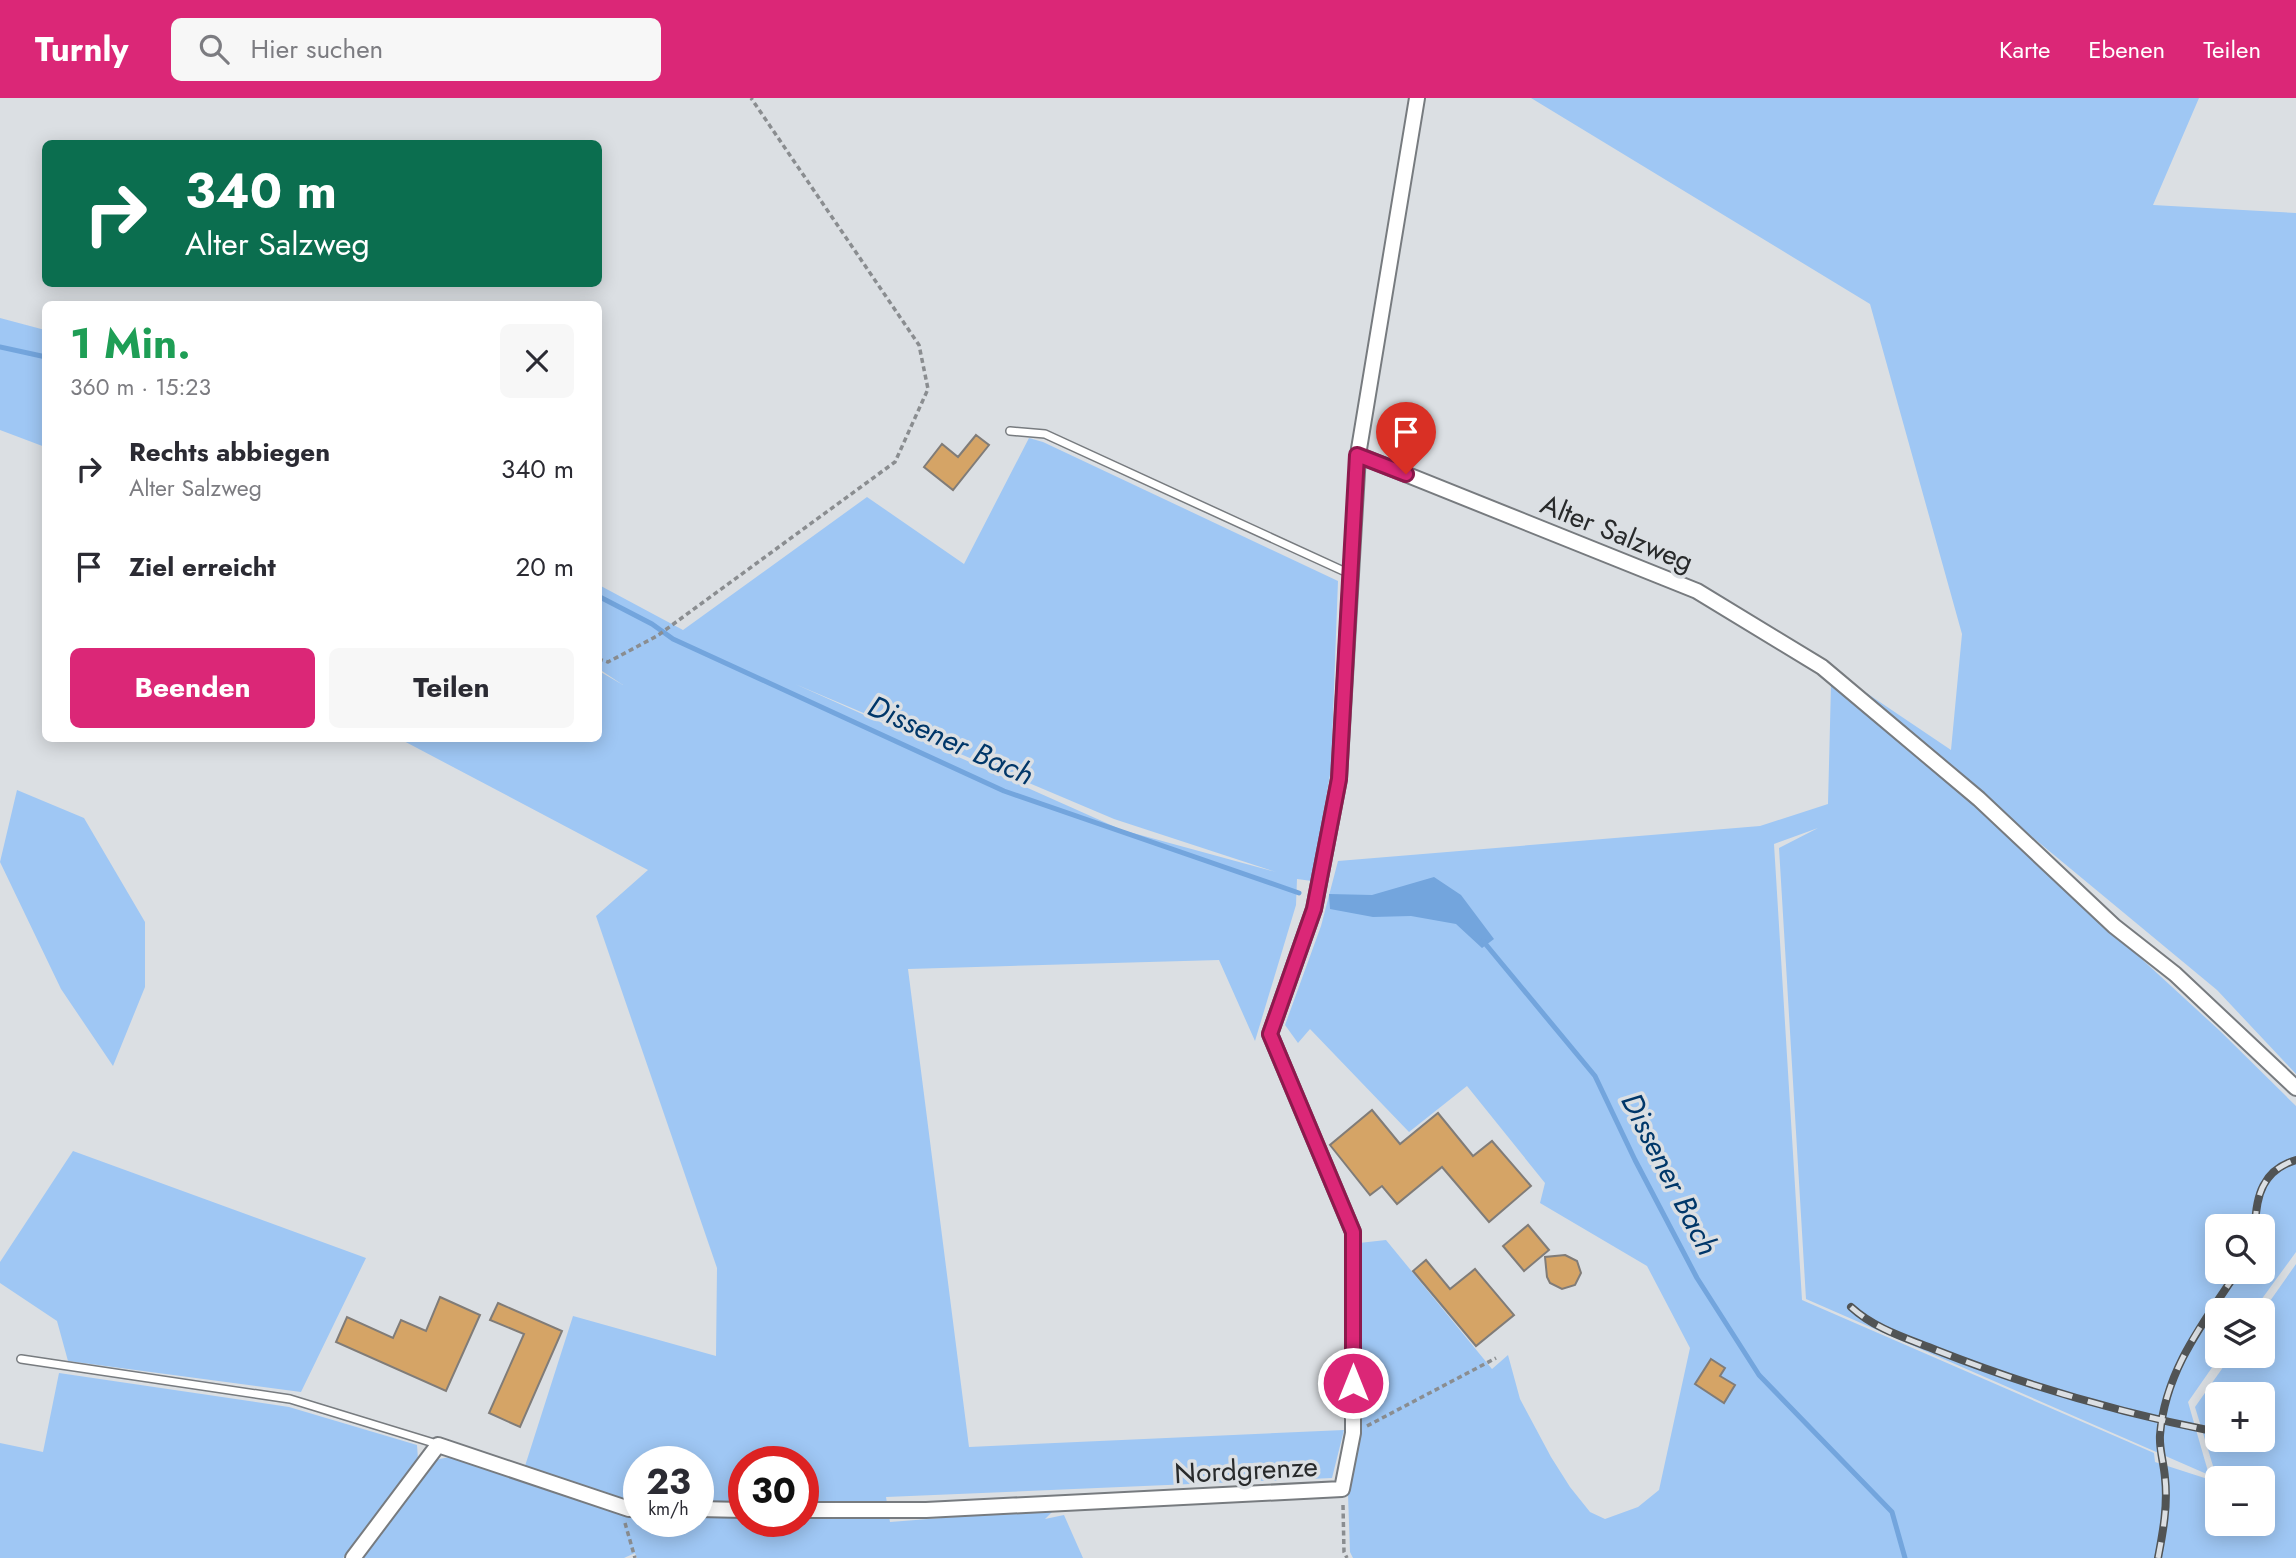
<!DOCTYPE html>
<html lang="de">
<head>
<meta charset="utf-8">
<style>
  :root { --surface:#fff; --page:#f7f7f7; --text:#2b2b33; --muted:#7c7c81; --accent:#db2777 }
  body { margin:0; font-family:Jost,sans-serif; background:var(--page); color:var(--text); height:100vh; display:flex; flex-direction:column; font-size:26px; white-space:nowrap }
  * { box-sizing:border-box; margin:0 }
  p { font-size:23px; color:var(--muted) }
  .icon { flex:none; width:38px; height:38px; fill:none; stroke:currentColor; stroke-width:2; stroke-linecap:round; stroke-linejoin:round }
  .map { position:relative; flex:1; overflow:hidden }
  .drawer { position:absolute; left:42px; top:203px; width:560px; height:441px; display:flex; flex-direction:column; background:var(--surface); border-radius:10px; box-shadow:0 4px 18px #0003 }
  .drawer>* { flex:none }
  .banner { position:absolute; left:42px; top:42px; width:560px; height:147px; border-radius:10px; box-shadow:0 4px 18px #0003; background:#0b6e4f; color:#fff; overflow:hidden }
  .fabs { position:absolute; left:2205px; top:1116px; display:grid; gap:14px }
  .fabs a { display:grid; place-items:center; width:70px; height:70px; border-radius:10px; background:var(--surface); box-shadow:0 4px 18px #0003; font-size:35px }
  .speed { position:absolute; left:623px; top:1348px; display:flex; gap:14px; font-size:35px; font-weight:700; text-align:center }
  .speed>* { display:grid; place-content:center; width:91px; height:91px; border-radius:50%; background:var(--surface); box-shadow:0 4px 18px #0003; line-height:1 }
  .speed small { font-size:18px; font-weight:400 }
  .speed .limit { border:10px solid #d22; background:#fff; color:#111 }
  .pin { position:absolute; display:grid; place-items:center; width:60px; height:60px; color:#fff; margin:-72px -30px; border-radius:50% 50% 50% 0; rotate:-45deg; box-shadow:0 0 7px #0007 }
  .pin .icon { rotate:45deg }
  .me { position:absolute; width:77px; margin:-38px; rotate:0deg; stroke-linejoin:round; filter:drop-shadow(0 0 5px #0008) }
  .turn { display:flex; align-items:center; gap:24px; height:147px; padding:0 28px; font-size:32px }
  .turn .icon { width:91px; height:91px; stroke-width:2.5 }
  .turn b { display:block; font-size:49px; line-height:60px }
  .round { display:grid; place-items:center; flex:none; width:74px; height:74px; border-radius:10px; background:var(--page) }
  .headline { display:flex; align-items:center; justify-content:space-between; height:119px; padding:0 28px }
  h1 { font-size:42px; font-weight:700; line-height:52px; color:#1e9e55 }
  .action { display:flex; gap:14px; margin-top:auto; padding:14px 28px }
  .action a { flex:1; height:80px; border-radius:10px; background:var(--accent); color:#fff; font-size:28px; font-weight:700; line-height:80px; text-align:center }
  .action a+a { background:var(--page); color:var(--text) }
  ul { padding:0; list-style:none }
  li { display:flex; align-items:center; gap:21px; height:98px; padding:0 28px }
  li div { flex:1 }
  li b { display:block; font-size:26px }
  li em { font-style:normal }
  header { display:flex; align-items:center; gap:42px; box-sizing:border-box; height:98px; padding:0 35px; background:var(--accent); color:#fff }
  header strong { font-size:33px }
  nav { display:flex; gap:38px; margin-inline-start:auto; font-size:24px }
  .search { width:490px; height:63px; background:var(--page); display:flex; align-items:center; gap:18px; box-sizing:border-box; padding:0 24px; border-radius:10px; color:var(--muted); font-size:26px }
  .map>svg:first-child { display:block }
  .green { fill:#9fc7f4; fill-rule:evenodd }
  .water { fill:#73a5dd }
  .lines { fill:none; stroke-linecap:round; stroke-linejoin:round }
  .stream { stroke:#73a5dd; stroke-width:5 }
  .building { fill:#d5a466; stroke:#807c78; stroke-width:2 }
  .lane-casing { stroke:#777b7f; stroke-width:10 }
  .street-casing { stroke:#777b7f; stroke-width:18 }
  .path { stroke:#8a8d90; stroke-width:3.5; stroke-dasharray:5 3.5; stroke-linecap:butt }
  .lane { stroke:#fff; stroke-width:7 }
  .street { stroke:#fff; stroke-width:14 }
  .rail-casing { stroke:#515455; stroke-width:8 }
  .rail { stroke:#dbdfe3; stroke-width:5; stroke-dasharray:16; stroke-linecap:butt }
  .route-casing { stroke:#8e194d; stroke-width:18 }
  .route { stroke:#db2777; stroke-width:12 }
  .labels { text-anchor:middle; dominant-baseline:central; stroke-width:7; stroke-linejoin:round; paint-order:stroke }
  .street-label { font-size:28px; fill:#282a2b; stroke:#dbdfe3 }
  .water-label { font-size:30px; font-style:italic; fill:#003769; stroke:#dbdfe3 }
</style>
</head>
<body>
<header>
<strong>Turnly</strong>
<div class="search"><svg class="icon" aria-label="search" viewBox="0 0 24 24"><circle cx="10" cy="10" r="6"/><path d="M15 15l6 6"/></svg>Hier suchen</div>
<nav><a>Karte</a><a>Ebenen</a><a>Teilen</a></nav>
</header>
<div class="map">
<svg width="2296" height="1460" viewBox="0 0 2296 1460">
  <rect width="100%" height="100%" fill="#dbdfe3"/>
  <path class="green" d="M1531,0H2199L2153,107L2296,115V976L2217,892L1990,704L1973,706L2220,933L2296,1008V1154L2253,1213H2217V1258H2220L2188,1304L2209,1377L1806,1201L1779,750L1818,730L1774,746L1802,1202L2154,1355L2155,1364L2217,1384V1426H2263V1381H2217L2195,1309L2231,1258H2263V1213L2296,1166V1460H1353L1350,1454L1348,1396L1359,1338V1145L1386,1142L1492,1271L1508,1257L1520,1301L1551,1359L1570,1389L1590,1414L1605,1421L1638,1409L1659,1392L1690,1250L1647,1168L1540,1105L1545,1085L1467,988L1409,1034L1310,931L1298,945L1285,927L1321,828L1338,763L1760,728L1828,706L1831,587L1865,594L1951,652L1962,536L1870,206ZM2217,1129H2263V1174H2217ZM2217,1297H2263V1342H2217Z
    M0,220L45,232V349L0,332Z
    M1029,340L1043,344L1338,483L1331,671L1312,783L1297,781L1296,807L1255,943L1219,862L908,871L969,1349L1344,1332L1332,1380L886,1399L890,1424L1055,1411L1045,1421L1064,1417L1083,1460H637L635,1455L624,1460H357L429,1363L455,1358L532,1371L525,1368L573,1218L716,1258L717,1170L596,818L648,772L400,641L598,640L599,573L623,587L599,571V487L683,532L867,399L964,466ZM795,586L1114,721L1276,774L1122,732ZM639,1363H698V1423H639ZM744,1363H803V1423H744Z
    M17,692L84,720L145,824V889L113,968L61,891L0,764Z
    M73,1053L366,1160L301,1294L68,1263L57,1223L0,1185V1164Z
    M59,1275L289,1309L417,1347L418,1361L343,1460H0V1345L43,1354Z"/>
  <path class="water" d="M1434,779L1461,797L1494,841L1482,850L1456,826L1411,818L1373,819L1330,811L1329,796L1372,797Z"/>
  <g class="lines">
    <path class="stream" d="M0,249L46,259
      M598,498L652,526L673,541L1004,693L1299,795
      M1483,843L1595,978L1635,1062L1697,1180L1759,1277L1892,1414L1905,1460"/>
  </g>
  <path class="building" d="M976,337L989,347L953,392L924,369L942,346L958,359Z
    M1372,1012L1400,1046L1438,1015L1473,1058L1492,1043L1531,1088L1489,1124L1442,1069L1397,1106L1382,1088L1370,1097L1330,1047Z
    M1528,1127L1549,1152L1524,1173L1503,1148Z
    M1565,1157L1577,1163L1581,1175L1575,1187L1562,1191L1550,1185L1547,1179L1545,1159Z
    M1426,1162L1450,1191L1475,1171L1514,1217L1476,1248L1413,1173Z
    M440,1199L480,1217L446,1293L336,1244L347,1219L393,1240L401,1222L426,1233Z
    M498,1205L562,1233L520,1329L489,1315L524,1236L490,1222Z
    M1711,1261L1725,1270L1720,1278L1735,1287L1724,1305L1695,1286Z"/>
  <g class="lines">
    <g class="lane-casing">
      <path id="lane" d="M1010,333L1045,336L1350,476
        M21,1261L290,1301L437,1346"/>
    </g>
    <g class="street-casing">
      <path id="street" d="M1358,357L1697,493L1822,569L1979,701L2114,828L2175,876L2296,990
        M698,1411L744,1412
        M803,1412H926L1342,1391L1353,1335V1134L1270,936L1314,811L1339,681L1358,357L1417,0
        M353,1460L438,1347L629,1411H639"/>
    </g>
    <path class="path" d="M598,561L608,564L657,538L895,364L928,291L919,247L751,0
      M1367,1328L1496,1260
      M1343,1407L1344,1454L1347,1460
      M625,1425L635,1460"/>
    <use href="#lane" class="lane"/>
    <use href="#street" class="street"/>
    <g class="rail-casing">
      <path id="rail" d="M2255,1129C2256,1097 2263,1072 2296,1062
        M1851,1209C1875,1231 1906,1240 1936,1252C2027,1288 2121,1315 2217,1334
        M2158,1460C2163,1434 2168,1407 2165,1380C2164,1365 2159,1352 2160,1337C2165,1273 2203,1225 2237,1174"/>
    </g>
    <use href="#rail" class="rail"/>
  </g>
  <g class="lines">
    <g class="route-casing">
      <path id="route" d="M1353,1285V1134L1270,936L1314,811L1339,681L1357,357L1406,376"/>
    </g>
    <use href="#route" class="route"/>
  </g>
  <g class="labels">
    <g class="street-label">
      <text transform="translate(1617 435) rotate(22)">Alter Salzweg</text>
      <text transform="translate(1246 1372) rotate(-3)">Nordgrenze</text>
    </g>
    <g class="water-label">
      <text transform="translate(951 642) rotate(24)">Dissener Bach</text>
      <text transform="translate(1670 1076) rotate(63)">Dissener Bach</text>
    </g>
  </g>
</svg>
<div class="fabs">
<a><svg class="icon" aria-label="search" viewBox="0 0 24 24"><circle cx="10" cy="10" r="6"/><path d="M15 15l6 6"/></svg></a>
<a><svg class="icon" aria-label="layers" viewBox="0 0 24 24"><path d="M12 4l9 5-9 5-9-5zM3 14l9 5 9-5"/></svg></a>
<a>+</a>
<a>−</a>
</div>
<div class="speed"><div>23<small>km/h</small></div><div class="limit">30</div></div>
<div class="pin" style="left:1406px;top:376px;background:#d93025"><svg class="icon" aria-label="arrive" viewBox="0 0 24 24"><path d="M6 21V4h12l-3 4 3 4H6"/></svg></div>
<svg class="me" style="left:1353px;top:1285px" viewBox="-20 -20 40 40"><circle r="17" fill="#db2777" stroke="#fff" stroke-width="3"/><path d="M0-11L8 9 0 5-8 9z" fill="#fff"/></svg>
<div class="banner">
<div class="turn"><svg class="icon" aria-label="right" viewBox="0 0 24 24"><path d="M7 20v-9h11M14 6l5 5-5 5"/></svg><div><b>340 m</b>Alter Salzweg</div></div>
</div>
<section class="drawer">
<div class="headline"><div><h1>1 Min.</h1><p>360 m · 15:23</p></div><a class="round"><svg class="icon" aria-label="close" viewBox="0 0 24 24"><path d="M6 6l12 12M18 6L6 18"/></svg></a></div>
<ul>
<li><svg class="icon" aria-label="right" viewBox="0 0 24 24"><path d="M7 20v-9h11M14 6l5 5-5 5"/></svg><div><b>Rechts abbiegen</b><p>Alter Salzweg</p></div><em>340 m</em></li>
<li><svg class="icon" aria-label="arrive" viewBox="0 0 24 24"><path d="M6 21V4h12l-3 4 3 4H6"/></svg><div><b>Ziel erreicht</b></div><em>20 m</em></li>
</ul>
<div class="action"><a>Beenden</a><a>Teilen</a></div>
</section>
</div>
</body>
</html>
